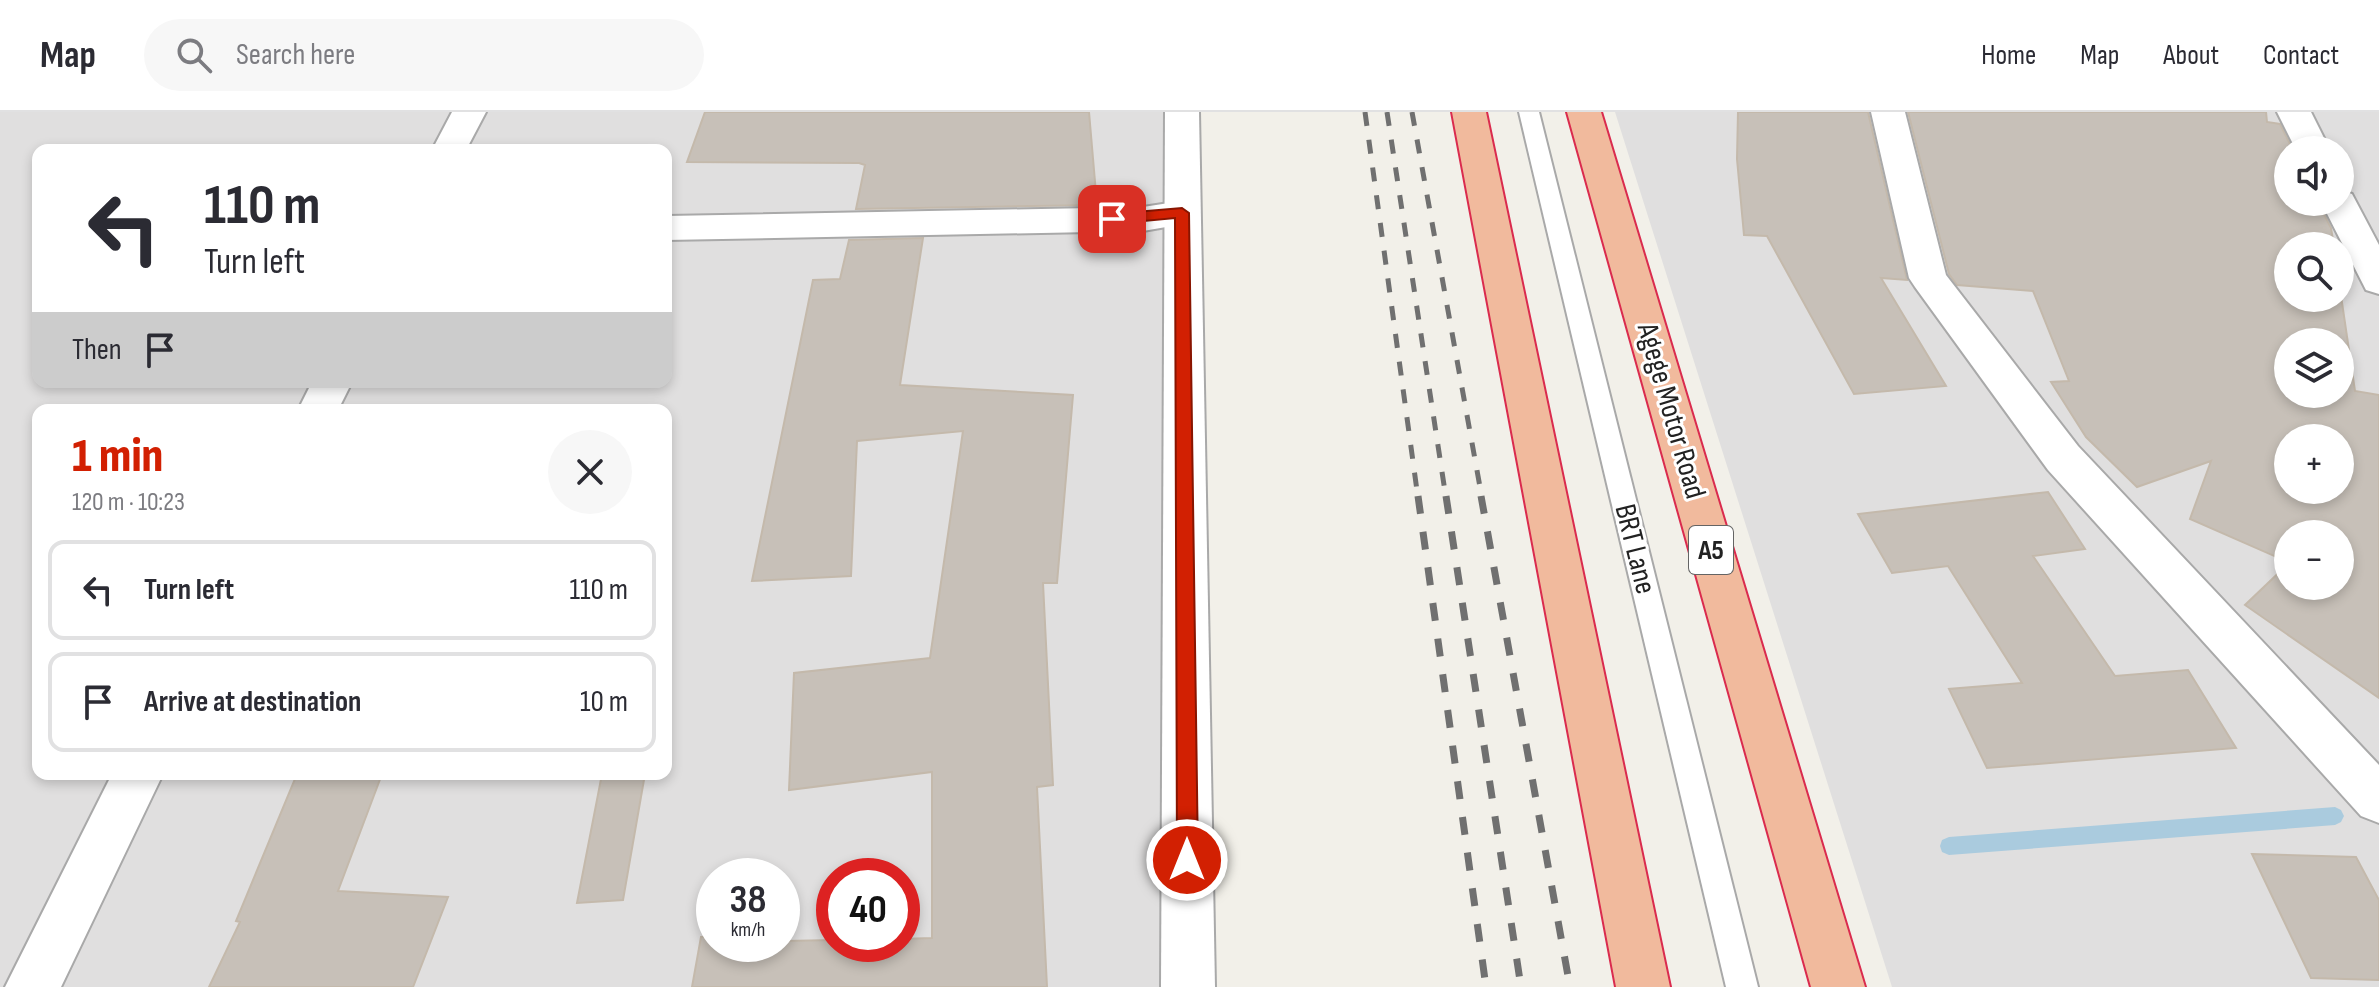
<!DOCTYPE html>
<html lang="en">
<head>
<meta charset="utf-8">
<style>
  :root { --surface:#fff; --page:#f7f7f7; --text:#2b2b33; --muted:#7c7c81; --line:#e1e1e2; --accent:#d22002 }
  body { margin:0; font-family:"Sofia Sans Condensed",sans-serif; background:var(--page); color:var(--text); height:100vh; display:flex; flex-direction:column; font-size:30px; white-space:nowrap }
  * { box-sizing:border-box; margin:0 }
  p { font-size:26px; color:var(--muted) }
  .icon { flex:none; width:44px; height:44px; fill:none; stroke:currentColor; stroke-width:2; stroke-linecap:round; stroke-linejoin:round }
  .map { position:relative; flex:1; overflow:hidden }
  .panel { position:absolute; left:32px; top:292px; width:640px; height:376px; display:flex; flex-direction:column; background:var(--surface); border-radius:16px; box-shadow:0 4px 12px #0003 }
  .panel>* { flex:none }
  .guide { position:absolute; left:32px; top:32px; width:640px; height:244px; border-radius:16px; box-shadow:0 4px 12px #0003; background:#fff; color:var(--text); overflow:hidden }
  .tools { position:absolute; left:2274px; top:24px; display:grid; gap:16px }
  .tools a { display:grid; place-items:center; width:80px; height:80px; border-radius:50%; background:var(--surface); box-shadow:0 4px 12px #0003; font-size:40px }
  .speed { position:absolute; left:696px; top:746px; display:flex; gap:16px; font-size:40px; font-weight:700; text-align:center }
  .speed>* { display:grid; place-content:center; width:104px; height:104px; border-radius:50%; background:var(--surface); box-shadow:0 4px 12px #0003; line-height:1 }
  .speed small { font-size:20px; font-weight:400 }
  .speed .limit { border:12px solid #d22; background:#fff; color:#111 }
  .pin { position:absolute; display:grid; place-items:center; width:68px; height:68px; color:#fff; margin:-34px; border-radius:16px; box-shadow:0 4px 12px #0006 }
  .me { position:absolute; width:88px; margin:-44px; rotate:0deg; stroke-linejoin:round; filter:drop-shadow(0 0 6px #0008) }
  .turn { display:flex; align-items:center; gap:28px; height:168px; padding:0 40px; font-size:36px }
  .turn .icon { width:104px; height:104px; stroke-width:2.5 }
  .turn b { display:block; font-size:56px; line-height:68px }
  .then { display:flex; align-items:center; height:76px; padding:0 40px; background:#0003; gap:16px; font-size:30px }
  .round { display:grid; place-items:center; flex:none; width:84px; height:84px; border-radius:42px; background:var(--page) }
  .summary { display:flex; align-items:center; justify-content:space-between; height:136px; padding:0 40px }
  h1 { font-size:48px; font-weight:800; line-height:60px; color:var(--accent) }
  ul { padding:0; list-style:none }
  li { display:flex; align-items:center; gap:24px; height:100px; margin:0 16px 12px; padding:0 24px; border:4px solid var(--line); border-radius:16px }
  li div { flex:1 }
  li b { display:block; font-size:30px }
  li em { font-style:normal }
  header { display:flex; align-items:center; gap:48px; box-sizing:border-box; height:112px; padding:0 40px; background:var(--surface); border-bottom:2px solid var(--line) }
  header strong { font-size:38px }
  nav { display:flex; gap:44px; margin-inline-start:auto; font-size:28px }
  .search { width:560px; height:72px; background:var(--page); display:flex; align-items:center; gap:20px; box-sizing:border-box; padding:0 28px; border-radius:44px; color:var(--muted); font-size:30px }
  .map>svg:first-child { display:block }
  .residential { fill:#e0dfdf; fill-rule:evenodd }
  .lines { fill:none; stroke-linecap:round; stroke-linejoin:round }
  .stream { fill:#aacbde; fill-rule:evenodd }
  .building { fill:#c7c0b8; stroke:#c4b9ab; stroke-width:2; fill-rule:evenodd }
  .service-casing { stroke:#a9a9a9; stroke-width:4 }
  .minor-casing { stroke:#a9a9a9; stroke-width:4 }
  .tertiary-casing { stroke:#a9a9a9; stroke-width:4 }
  .trunk-casing { stroke:#da2b4e; stroke-width:4 }
  .service { fill:#fff; fill-rule:evenodd }
  .minor { fill:#fff; fill-rule:evenodd }
  .tertiary { fill:#fff; fill-rule:evenodd }
  .trunk { fill:#f1ba9d; fill-rule:evenodd }
  .rail-far1 { stroke:#707070; stroke-width:5; stroke-dasharray:14 14; stroke-linecap:butt }
  .rail { stroke:#707070; stroke-width:7; stroke-dasharray:18 18; stroke-linecap:butt }
  .route { fill:#d22002; stroke:#881501; stroke-width:2 }
  .labels { text-anchor:middle; dominant-baseline:central; stroke-width:6; stroke-linejoin:round; paint-order:stroke }
  .shield { fill:#fff; stroke:#646464; stroke-width:2 }
  .shield-label { font-size:28px; font-weight:bold; fill:#222 }
  .street-label { font-size:30px; fill:#222; stroke:#fff }
</style>
</head>
<body>
<header>
<strong>Map</strong>
<div class="search"><svg class="icon" aria-label="search" viewBox="0 0 24 24"><circle cx="10" cy="10" r="6"/><path d="M15 15l6 6"/></svg>Search here</div>
<nav><a>Home</a><a>Map</a><a>About</a><a>Contact</a></nav>
</header>
<div class="map">
<svg width="2379" height="875" viewBox="0 0 2379 875">
  <rect width="100%" height="100%" fill="#f2f0e9"/>
  <path class="residential" d="M0,0H1185L1190,875H0ZM38,38H666V270H38ZM38,298H666V662H38ZM714,764H782V832H714ZM834,764H902V832H834Z
    M1615,0H2379V875H1892ZM2288,38H2340V90H2288ZM2288,134H2340V186H2288ZM2288,230H2340V282H2288ZM2288,326H2340V378H2288ZM2288,422H2340V474H2288Z"/>
  <g class="lines">
    <path class="stream" d="M2335,695L2341,698L2344,704L2341,710L2335,713L1949,743L1942,740L1940,734L1942,728L1949,725Z"/>
  </g>
  <path class="building" d="M705,0H1089L1097,93L856,97L865,53L859,51L687,50Z
    M1738,0H1868L1907,168L1881,166L1946,274L1854,282L1767,124L1744,123L1737,47Z
    M1908,0H2266L2267,10L2280,12L2293,38H2288V90H2318L2331,116L2334,134H2288V186H2340V177L2355,279L2379,283V586L2245,493L2288,452V474H2340V422H2288V450L2190,407L2211,349L2137,375L2086,325L2051,270L2069,269L2033,179L1957,173L1949,162ZM2288,230H2340V282H2288ZM2288,326H2340V378H2288Z
    M923,126L900,273L1073,283L1057,471H1043L1053,673L1037,675L1047,875H692L701,825L714,824V832H782V823H786L785,829L834,828V832H902V827L932,826V660L789,678L794,561L930,546L963,319L857,329L851,464L752,469L813,168L840,167L849,128Z
    M2048,380L2085,437L2033,444L2115,564L2188,558L2236,636L1987,656L1949,577L2022,571L1948,454L1892,461L1858,402Z
    M297,662H382L338,779L448,785L413,875H209L240,810L236,809Z
    M602,662H645L623,788L577,791Z
    M2252,742L2356,745L2379,788V868L2311,866Z"/>
  <g class="lines">
    <g class="service-casing">
      <path id="service" d="M1519,0H1539L1758,875H1726Z"/>
    </g>
    <g class="minor-casing">
      <path id="minor" d="M452,0H486L466,38H432Z
        M1871,0H1905L1946,163L2078,334L2379,653V711L2361,704L2048,358L1915,175L1909,166Z
        M2277,0H2311L2330,38H2296Z
        M2340,78L2352,82L2379,133V182L2366,178L2321,90H2340Z
        M1182,89L1195,92L1200,101L1195,110L1143,119L666,128V104L1143,95Z
        M312,270H352L338,298H298Z
        M112,662H163L61,875H5Z"/>
    </g>
    <g class="tertiary-casing">
      <path id="tertiary" d="M1165,0H1199L1215,875H1161Z"/>
    </g>
    <g class="trunk-casing">
      <path id="trunk" d="M1452,0H1486L1670,875H1616Z
        M1567,0H1601L1865,875H1811Z"/>
    </g>
    <use href="#service" class="service"/>
    <use href="#minor" class="minor"/>
    <use href="#tertiary" class="tertiary"/>
    <use href="#trunk" class="trunk"/>
    <path class="rail-far1" d="M1365,0L1418,386
      M1387,0L1446,386
      M1412,0L1482,386"/>
    <path class="rail" d="M1418,384L1486,875
      M1446,384L1521,875
      M1481,384L1570,875"/>
  </g>
  <path class="route" d="M1182,96L1189,101L1198,748L1195,755L1187,758L1180,755L1177,748L1175,106L1112,112L1104,107L1112,102Z"/>
  <g class="labels">
    <rect class="shield" x="1689" y="414" width="44" height="48" rx="6"/>
    <g class="shield-label">
      <text x="1711" y="438">A5</text>
    </g>
    <g class="street-label">
      <text transform="translate(1671 299) rotate(74)">Agege Motor Road</text>
      <text transform="translate(1635 437) rotate(76)">BRT Lane</text>
    </g>
  </g>
</svg>
<div class="tools">
<a><svg class="icon" aria-label="sound" viewBox="0 0 24 24"><path d="M4 9h4l5-4v14l-5-4H4zM17 9q2 3 0 6"/></svg></a>
<a><svg class="icon" aria-label="search" viewBox="0 0 24 24"><circle cx="10" cy="10" r="6"/><path d="M15 15l6 6"/></svg></a>
<a><svg class="icon" aria-label="layers" viewBox="0 0 24 24"><path d="M12 4l9 5-9 5-9-5zM3 14l9 5 9-5"/></svg></a>
<a>+</a>
<a>−</a>
</div>
<div class="speed"><div>38<small>km/h</small></div><div class="limit">40</div></div>
<div class="pin" style="left:1112px;top:107px;background:#d93025"><svg class="icon" aria-label="arrive" viewBox="0 0 24 24"><path d="M6 21V4h12l-3 4 3 4H6"/></svg></div>
<svg class="me" style="left:1187px;top:748px" viewBox="-20 -20 40 40"><circle r="17" fill="#d22002" stroke="#fff" stroke-width="3"/><path d="M0-11L8 9 0 5-8 9z" fill="#fff"/></svg>
<div class="guide">
<div class="turn"><svg class="icon" aria-label="left" viewBox="0 0 24 24"><path d="M17 20v-9H6M10 6l-5 5 5 5"/></svg><div><b>110 m</b>Turn left</div></div>
<div class="then">Then<svg class="icon" aria-label="arrive" viewBox="0 0 24 24"><path d="M6 21V4h12l-3 4 3 4H6"/></svg></div>
</div>
<section class="panel">
<div class="summary"><div><h1>1 min</h1><p>120 m · 10:23</p></div><a class="round"><svg class="icon" aria-label="close" viewBox="0 0 24 24"><path d="M6 6l12 12M18 6L6 18"/></svg></a></div>
<ul>
<li><svg class="icon" aria-label="left" viewBox="0 0 24 24"><path d="M17 20v-9H6M10 6l-5 5 5 5"/></svg><div><b>Turn left</b></div><em>110 m</em></li>
<li><svg class="icon" aria-label="arrive" viewBox="0 0 24 24"><path d="M6 21V4h12l-3 4 3 4H6"/></svg><div><b>Arrive at destination</b></div><em>10 m</em></li>
</ul>
</section>
</div>
</body>
</html>
